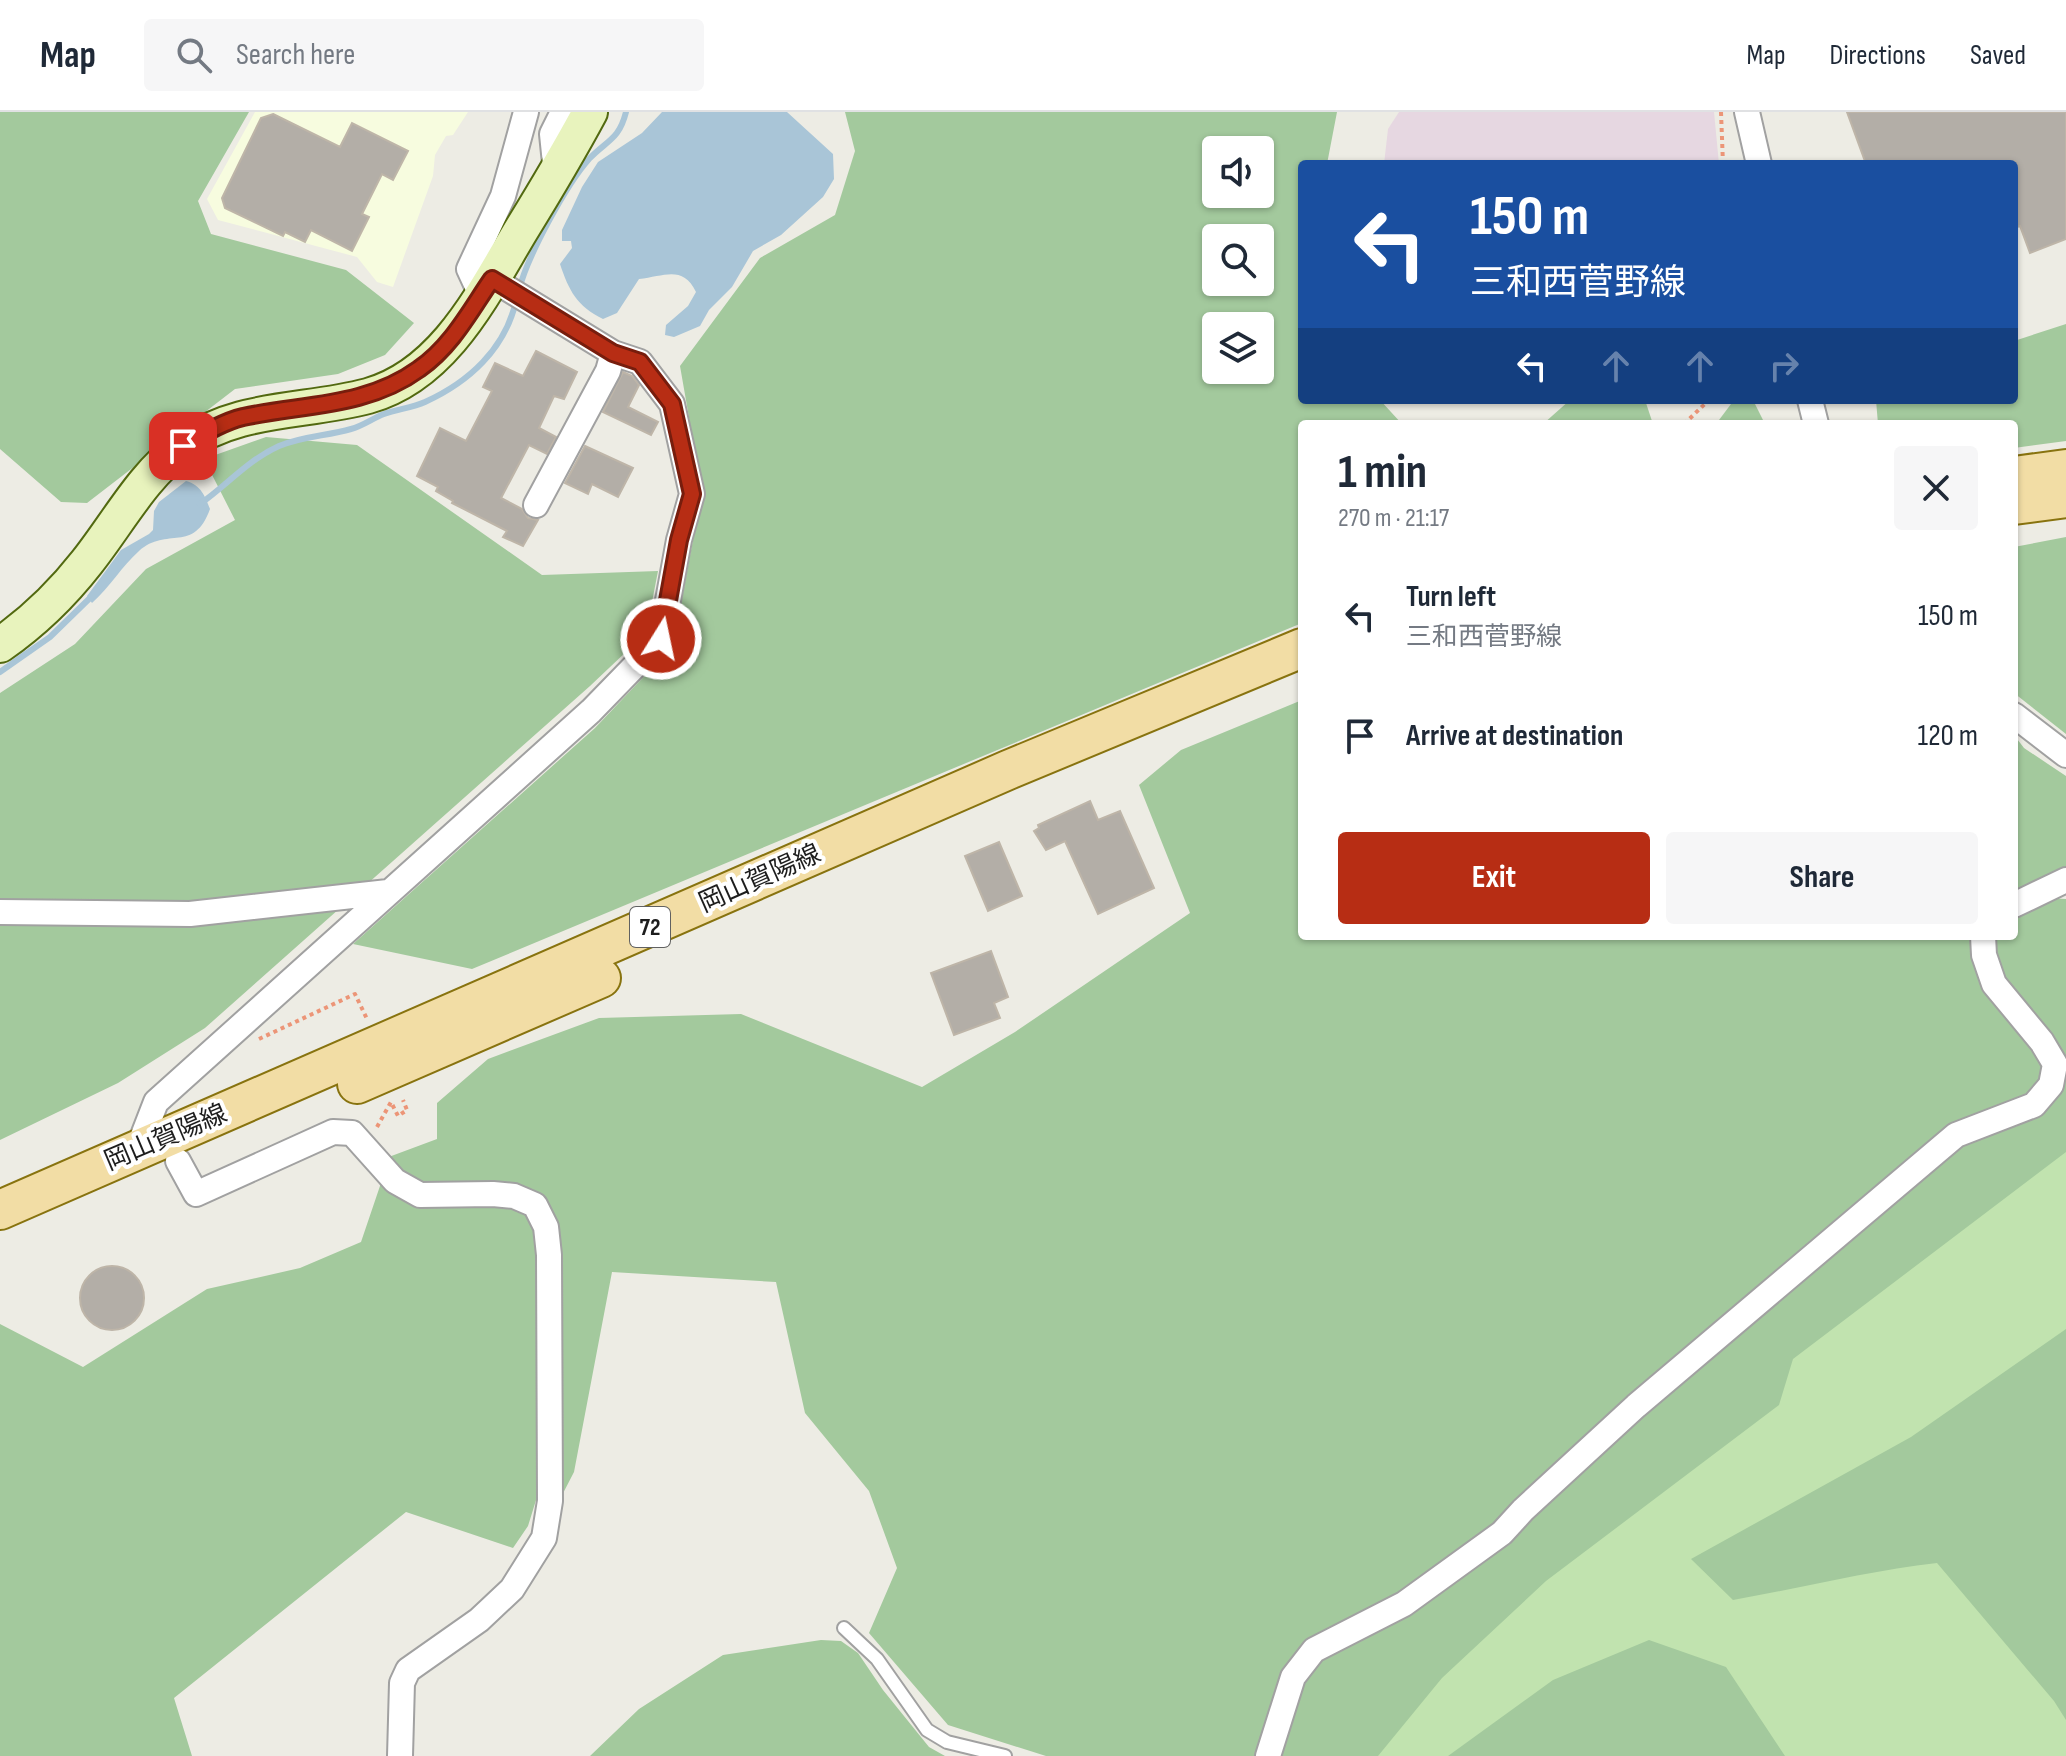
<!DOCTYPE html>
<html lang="en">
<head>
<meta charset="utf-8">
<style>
  :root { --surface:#fff; --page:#f6f6f7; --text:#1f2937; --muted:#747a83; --line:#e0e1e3; --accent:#b72d14 }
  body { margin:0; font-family:"Sofia Sans Condensed","Noto Sans JP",sans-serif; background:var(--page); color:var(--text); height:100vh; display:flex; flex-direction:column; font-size:30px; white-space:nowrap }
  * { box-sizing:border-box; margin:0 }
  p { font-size:26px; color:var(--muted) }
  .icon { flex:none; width:44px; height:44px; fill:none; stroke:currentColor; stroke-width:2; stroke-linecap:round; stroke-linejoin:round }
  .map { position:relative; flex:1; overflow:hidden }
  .side { position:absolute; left:1298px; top:308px; width:720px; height:520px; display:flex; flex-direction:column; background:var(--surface); border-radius:8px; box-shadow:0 2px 6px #0004 }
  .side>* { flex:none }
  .top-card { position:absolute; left:1298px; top:48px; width:720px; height:244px; border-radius:8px; box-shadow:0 2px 6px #0004; background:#1a4fa0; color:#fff; overflow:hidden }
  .fabs { position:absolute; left:1202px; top:24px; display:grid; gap:16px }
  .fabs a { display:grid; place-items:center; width:72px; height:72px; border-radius:8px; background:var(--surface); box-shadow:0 2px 6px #0004; font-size:40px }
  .pin { position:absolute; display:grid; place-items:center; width:68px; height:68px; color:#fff; margin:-34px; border-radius:16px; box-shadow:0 4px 12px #0006 }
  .me { position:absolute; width:88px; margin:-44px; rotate:10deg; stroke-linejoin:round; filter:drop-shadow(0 0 6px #0008) }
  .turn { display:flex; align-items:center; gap:28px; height:168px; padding:0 40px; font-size:36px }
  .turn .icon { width:104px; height:104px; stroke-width:2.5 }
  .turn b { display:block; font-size:56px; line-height:68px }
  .lanes { display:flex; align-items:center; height:76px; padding:0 40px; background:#0003; justify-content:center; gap:40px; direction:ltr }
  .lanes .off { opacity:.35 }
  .round { display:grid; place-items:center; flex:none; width:84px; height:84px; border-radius:8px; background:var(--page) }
  .headline { display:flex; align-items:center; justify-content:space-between; height:136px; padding:0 40px }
  h1 { font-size:48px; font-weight:700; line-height:60px }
  .action { display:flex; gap:16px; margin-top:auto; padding:16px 40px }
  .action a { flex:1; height:92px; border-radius:8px; background:var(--accent); color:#fff; font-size:32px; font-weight:700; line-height:92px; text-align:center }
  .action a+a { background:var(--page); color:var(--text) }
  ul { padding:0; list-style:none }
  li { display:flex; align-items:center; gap:24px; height:120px; padding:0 40px }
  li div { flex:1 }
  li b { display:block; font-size:30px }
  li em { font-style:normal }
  header { display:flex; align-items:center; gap:48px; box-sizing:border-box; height:112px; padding:0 40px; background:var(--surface); border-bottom:2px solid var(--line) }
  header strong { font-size:38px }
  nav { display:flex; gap:44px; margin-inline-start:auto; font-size:28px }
  .search { width:560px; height:72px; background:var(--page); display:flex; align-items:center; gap:20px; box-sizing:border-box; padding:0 28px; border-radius:8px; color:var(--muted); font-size:30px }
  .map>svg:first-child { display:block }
  .industrial { fill:#e6d7e1 }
  .education { fill:#f7fcdf }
  .grass { fill:#c1e3af }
  .forest { fill:#a3c99d; fill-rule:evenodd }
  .water { fill:#a9c5d7 }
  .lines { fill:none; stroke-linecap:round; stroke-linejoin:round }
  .stream { stroke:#a9c5d7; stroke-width:6 }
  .building { fill:#b3aea7; stroke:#beb5a8; stroke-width:2 }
  .service-casing { stroke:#a1a1a1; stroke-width:16 }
  .minor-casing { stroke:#a1a1a1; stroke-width:28 }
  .secondary-casing { stroke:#526910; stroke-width:38 }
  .primary-casing { stroke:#88730f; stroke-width:42 }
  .path { stroke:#ec9577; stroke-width:4; stroke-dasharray:4 4; stroke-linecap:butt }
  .service { stroke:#fff; stroke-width:12 }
  .minor { stroke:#fff; stroke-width:24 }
  .secondary { stroke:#e8f3bd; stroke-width:34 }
  .primary { stroke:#f2dda5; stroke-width:38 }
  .route-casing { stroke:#771d0d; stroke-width:20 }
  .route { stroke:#b72d14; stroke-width:14 }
  .labels { text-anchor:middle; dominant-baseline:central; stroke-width:8; stroke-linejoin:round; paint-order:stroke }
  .shield { fill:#fff; stroke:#616161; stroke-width:2 }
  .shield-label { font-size:24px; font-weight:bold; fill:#1d1d1d }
  .street-label { font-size:26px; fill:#1d1d1d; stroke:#fff }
</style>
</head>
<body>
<header>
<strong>Map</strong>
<div class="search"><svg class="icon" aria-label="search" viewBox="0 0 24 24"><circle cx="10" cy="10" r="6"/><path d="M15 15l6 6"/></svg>Search here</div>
<nav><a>Map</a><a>Directions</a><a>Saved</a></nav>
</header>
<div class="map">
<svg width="2066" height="1644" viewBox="0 0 2066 1644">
  <rect width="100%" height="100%" fill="#edece4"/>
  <path class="industrial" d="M1399,0H1714L1719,52H1384L1388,17Z"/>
  <path class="education" d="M255,0H468L453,23L446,24L435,43L433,64L393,175L377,170L357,145L218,108L207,87Z"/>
  <path class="grass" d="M2066,997V1644H1334Z"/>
  <path class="forest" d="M0,0H249L198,89L211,122L346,158L414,211L385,243L338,262L235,277L87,391L61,390L0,337Z
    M845,0H1337L1327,52H1302V288H1380L1402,312H1302V511L472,857L353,832L595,616L673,534L702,380L680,254L760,146L835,103L855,39ZM1216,38H1260V82H1216ZM1216,126H1260V170H1216ZM1216,214H1260V258H1216Z
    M2066,212V329L2014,336V312H1878L1876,288H2014V229Z
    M1570,288H1645L1653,312H1543Z
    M1734,288H1753L1765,312H1716Z
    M266,325L357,333L542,463L658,459L646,521L590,574L205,916L118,971L0,1028V581L75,532L146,457L235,408L204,347Z
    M2066,425V622L2014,581V435Z
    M1302,588V824H2014V623L2024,636L2066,664V755L2042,775L2047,786L2066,787V1040L1793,1247L1779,1293L1546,1469L1442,1566L1378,1644H1046L948,1613L869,1521L897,1456L869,1379L805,1301L776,1170L612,1160L574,1360L558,1391L554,1118L518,1077L502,1070L423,1074L402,1065L386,1046L437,1027V991L488,947L599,906L741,902L922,975L1015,920L1190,801L1139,673L1181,638Z
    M381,1071L422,1094L501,1091L524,1099L540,1122L541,1372L528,1414L513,1436L406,1400L174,1586L192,1644H0V1212L83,1255L207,1177L300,1156L361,1130Z
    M2066,1217V1608L2054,1589L1937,1451C1868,1459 1801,1476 1733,1488L1691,1447L1911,1325Z
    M821,1528L841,1529L858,1541L883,1578L929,1635L945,1644H590L639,1597L723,1543Z
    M1649,1528L1726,1555L1785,1644H1448L1553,1568Z"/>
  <path class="water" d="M662,0H787L833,42L834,67L823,85L781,123L753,139L732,175L709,198L700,214L674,225L665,223L666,213L688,194L696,180C683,153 665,164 639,167L617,201L603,207C577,194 569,179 560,152L572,136L571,129H562V118L582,75L598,50L642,21Z
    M186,369C201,373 205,384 210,397C194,442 167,414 139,439C122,454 110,475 92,491L87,484L121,438L149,422L153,418L154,399L159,390Z"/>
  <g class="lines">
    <path class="stream" d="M519,178C527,145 566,73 589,47C607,28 619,28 626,0
      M200,392C227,373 248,348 279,334C303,324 327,324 351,317C363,314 373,306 384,302C397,297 412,296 425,290C469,270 505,237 516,189
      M0,560L50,525L92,484"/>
  </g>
  <path class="building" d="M1847,0H2066V127L2030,141L2020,114L2014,116V52H1866Z
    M273,2L340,35L352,11L408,39L393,68L382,62L362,102L369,105L352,139L311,118L305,130L285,120L283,124L225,96L222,86L261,6Z
    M536,239L577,260L564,287L554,284L539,316L556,325L547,342L529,333L501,386L522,397L528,406L538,408L523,434L503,425L507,419L452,391L453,389L436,379L438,375L417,364L440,316L466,329L492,279L483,275L495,251L523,264Z
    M623,260L632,264L639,273L628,295L658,310L651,323L603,300Z
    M585,334L633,356L618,385L592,372L588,382L565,371Z
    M1090,689L1098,708L1120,699L1154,776L1098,802L1065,729L1046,738L1034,719L1039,716L1038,713Z
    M999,730L1022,784L988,799L965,744Z
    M991,839L1008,885L994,891L1000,906L954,923L931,861Z
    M80 1186a32 32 0 1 1 64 0a32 32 0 1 1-64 0Z"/>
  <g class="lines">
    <g class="service-casing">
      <path id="service" d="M844,1516L877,1547L927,1618L947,1630L1005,1644"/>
    </g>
    <g class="minor-casing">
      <path id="minor" d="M1747,0L1759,52
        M556,61L552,22L563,0
        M481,183L469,157L503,84L526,0
        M1810,288L1816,312
        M536,393L608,259L613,241
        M2014,603L2066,643
        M2014,793L2066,768
        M0,800L190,802L388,780
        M137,1039L156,990L591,599L661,527L679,428L692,382L672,292L640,250L613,241L492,167
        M178,1049L196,1082L333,1020L352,1021L395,1069L420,1083L493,1082L514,1084L535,1093L546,1115L549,1143L550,1389L544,1426L512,1477L479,1508L408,1558L402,1571L400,1644
        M1268,1644L1293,1565L1314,1538L1404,1492L1502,1421L1523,1398L1636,1294L1956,1023L2034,993L2051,973L2055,952L2042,930L1994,872L1984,843L1983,824"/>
    </g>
    <g class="secondary-casing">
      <path id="secondary" d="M0,533C33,510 62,482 87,450C118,411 142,364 183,334C237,294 305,301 368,284C444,263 483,182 520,120C544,81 568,41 590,0"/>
    </g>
    <g class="primary-casing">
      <path id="primary" d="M2014,364L2066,357
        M2014,393L2066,386
        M357,972L601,866
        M0,1098L1008,658L1302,536"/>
    </g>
    <path class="path" d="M1721,0L1723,52
      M1684,312L1709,288
      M259,927L355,882L367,907
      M377,1015L391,990L398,1004L407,998L403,988"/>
    <use href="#service" class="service"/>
    <use href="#minor" class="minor"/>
    <use href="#secondary" class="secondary"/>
    <use href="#primary" class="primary"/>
  </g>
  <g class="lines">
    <g class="route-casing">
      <path id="route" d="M183,334C202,323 222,310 243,305C304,292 367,295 419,257C452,234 470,199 492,167L613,241L640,250L672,292L692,382L679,428L661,527"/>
    </g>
    <use href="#route" class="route"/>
  </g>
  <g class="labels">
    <rect class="shield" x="630" y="795" width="40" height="40" rx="6"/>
    <g class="shield-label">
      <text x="650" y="815">72</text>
    </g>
    <g class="street-label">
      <text transform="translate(760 767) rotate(-24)">岡山賀陽線</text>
      <text transform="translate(166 1026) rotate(-23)">岡山賀陽線</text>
    </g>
  </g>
</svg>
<div class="fabs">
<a><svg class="icon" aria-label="sound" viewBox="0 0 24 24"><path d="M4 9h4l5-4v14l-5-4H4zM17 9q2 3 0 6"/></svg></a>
<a><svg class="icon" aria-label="search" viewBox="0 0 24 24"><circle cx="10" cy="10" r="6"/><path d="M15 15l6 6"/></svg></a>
<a><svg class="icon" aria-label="layers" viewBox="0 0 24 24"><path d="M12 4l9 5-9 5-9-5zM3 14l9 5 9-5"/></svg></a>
</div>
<div class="pin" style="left:183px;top:334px;background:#d93025"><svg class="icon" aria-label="arrive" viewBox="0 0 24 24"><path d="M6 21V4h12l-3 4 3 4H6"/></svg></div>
<svg class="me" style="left:661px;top:527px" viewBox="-20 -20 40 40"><circle r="17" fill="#b72d14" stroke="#fff" stroke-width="3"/><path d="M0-11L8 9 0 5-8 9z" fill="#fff"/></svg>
<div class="top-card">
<div class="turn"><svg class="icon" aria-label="left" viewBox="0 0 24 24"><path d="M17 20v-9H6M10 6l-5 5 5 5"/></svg><div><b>150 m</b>三和西菅野線</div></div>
<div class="lanes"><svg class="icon" aria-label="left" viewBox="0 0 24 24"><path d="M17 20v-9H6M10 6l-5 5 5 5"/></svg><svg class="icon off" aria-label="ahead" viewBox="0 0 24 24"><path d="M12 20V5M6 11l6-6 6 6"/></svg><svg class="icon off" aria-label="ahead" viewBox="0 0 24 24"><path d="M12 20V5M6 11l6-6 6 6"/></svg><svg class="icon off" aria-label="right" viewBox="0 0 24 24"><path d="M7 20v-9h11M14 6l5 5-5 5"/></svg></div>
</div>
<section class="side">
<div class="headline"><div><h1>1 min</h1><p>270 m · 21:17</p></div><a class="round"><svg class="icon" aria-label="close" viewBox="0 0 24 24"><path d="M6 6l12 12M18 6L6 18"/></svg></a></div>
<ul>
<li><svg class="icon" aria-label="left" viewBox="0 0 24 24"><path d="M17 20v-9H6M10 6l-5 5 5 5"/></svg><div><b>Turn left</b><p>三和西菅野線</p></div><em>150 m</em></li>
<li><svg class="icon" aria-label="arrive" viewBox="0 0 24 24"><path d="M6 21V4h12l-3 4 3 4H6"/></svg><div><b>Arrive at destination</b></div><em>120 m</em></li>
</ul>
<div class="action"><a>Exit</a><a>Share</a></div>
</section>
</div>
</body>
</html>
